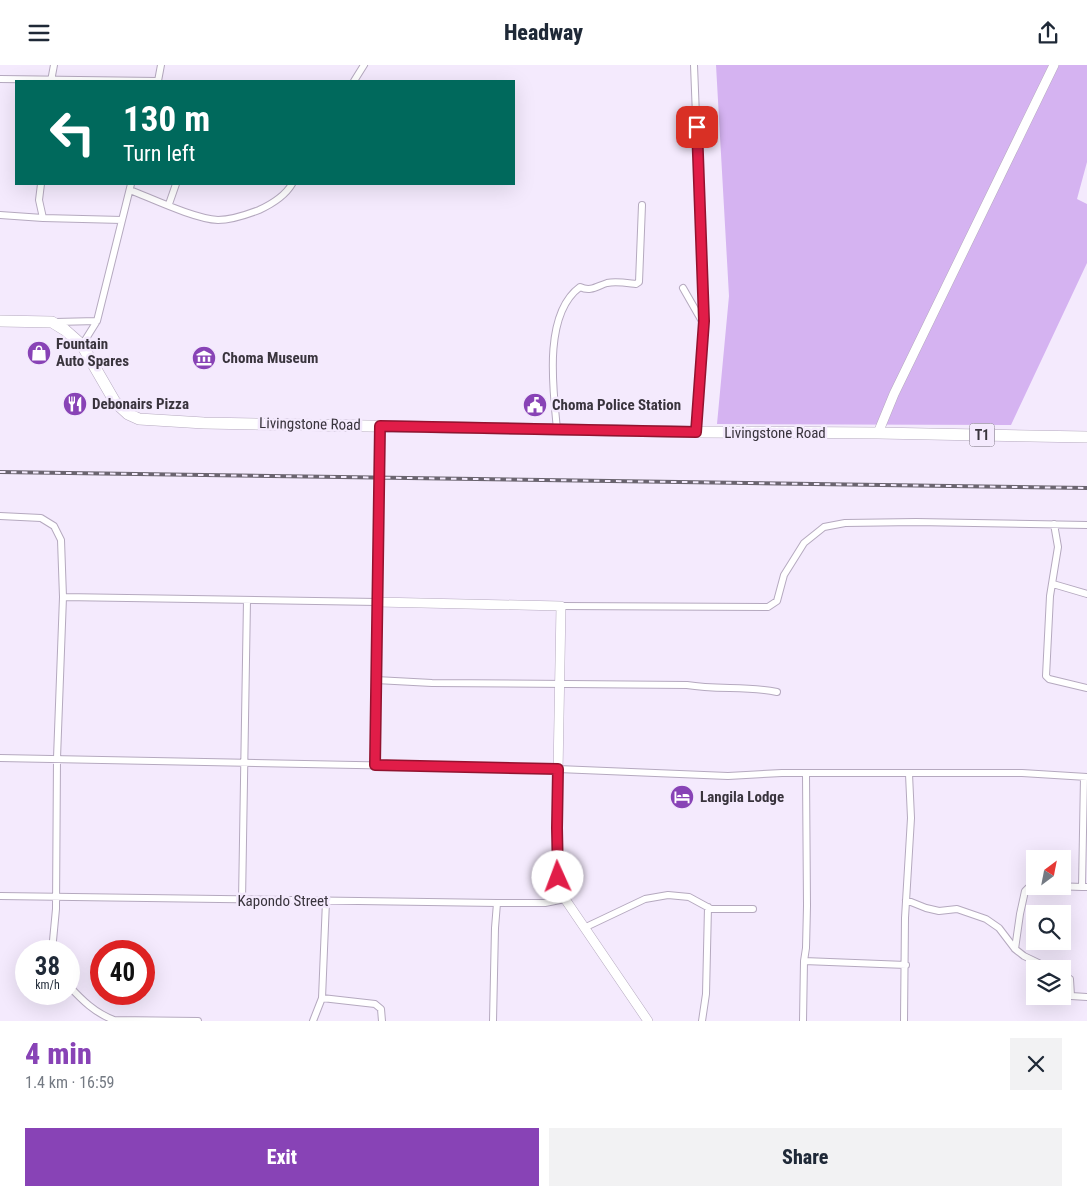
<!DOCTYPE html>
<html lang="en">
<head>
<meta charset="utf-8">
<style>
  :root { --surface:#fff; --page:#f2f2f3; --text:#1f2937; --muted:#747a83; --accent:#8843b6 }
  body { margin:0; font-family:"Roboto Condensed",sans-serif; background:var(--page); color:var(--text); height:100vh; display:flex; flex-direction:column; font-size:19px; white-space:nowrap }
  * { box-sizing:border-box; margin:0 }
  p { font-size:16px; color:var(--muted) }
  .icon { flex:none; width:28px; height:28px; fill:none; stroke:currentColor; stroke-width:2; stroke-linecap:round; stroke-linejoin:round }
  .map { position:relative; height:956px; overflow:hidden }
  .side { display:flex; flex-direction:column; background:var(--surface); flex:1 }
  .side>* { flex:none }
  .top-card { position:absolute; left:15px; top:15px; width:500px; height:105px; border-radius:0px; box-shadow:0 5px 20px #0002; background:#00695c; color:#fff; overflow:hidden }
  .needle { width:32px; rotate:32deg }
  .fabs { position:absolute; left:1026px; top:785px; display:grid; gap:10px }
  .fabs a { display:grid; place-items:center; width:45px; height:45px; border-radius:0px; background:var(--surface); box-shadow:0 5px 20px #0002; font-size:25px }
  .speed { position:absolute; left:15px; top:875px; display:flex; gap:10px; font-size:25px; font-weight:700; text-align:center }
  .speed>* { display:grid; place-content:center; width:65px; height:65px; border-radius:50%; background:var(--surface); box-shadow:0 5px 20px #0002; line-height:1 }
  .speed small { font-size:12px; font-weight:400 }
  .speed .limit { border:8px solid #d22; background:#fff; color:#111 }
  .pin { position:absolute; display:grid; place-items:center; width:42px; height:42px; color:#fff; margin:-21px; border-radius:10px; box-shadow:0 2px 8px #0006 }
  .me { position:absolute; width:55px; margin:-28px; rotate:358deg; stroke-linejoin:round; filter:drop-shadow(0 0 4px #0008) }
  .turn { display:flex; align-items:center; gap:18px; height:105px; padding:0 25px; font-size:22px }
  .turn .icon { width:65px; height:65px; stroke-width:2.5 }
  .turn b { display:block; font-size:35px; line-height:42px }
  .round { display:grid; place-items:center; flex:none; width:52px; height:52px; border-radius:0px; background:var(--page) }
  .overview { display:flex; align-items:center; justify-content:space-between; height:85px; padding:0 25px }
  h1 { font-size:30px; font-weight:800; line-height:38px; color:var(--accent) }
  .cta { display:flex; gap:10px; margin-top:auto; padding:10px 25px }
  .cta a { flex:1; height:58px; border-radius:0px; background:var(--accent); color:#fff; font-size:20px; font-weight:800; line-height:58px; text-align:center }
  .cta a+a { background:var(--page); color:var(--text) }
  header { display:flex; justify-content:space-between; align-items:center; height:65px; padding:0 25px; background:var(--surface); font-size:22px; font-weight:800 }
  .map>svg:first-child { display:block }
  .green { fill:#d5b3f1 }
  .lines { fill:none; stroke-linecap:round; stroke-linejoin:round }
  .street-casing { stroke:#b5a9bf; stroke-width:8 }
  .secondary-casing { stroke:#b5a9bf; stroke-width:10 }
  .highway-casing { stroke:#b5a9bf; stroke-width:12 }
  .street { stroke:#fff; stroke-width:6 }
  .secondary { stroke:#fff; stroke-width:9 }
  .highway { stroke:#fff; stroke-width:11 }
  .rail-casing { stroke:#6a646f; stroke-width:4 }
  .rail { stroke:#f4eafd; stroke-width:2; stroke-dasharray:5.5; stroke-linecap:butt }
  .route-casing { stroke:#92132f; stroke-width:12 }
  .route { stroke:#e11d48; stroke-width:9 }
  .labels { text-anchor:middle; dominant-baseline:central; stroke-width:5; stroke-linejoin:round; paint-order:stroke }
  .shield { fill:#f4eafd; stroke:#716b77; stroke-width:1 }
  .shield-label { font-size:14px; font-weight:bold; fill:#39343d }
  .poi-label { font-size:15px; font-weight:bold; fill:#39343d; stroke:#f4eafd; text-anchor:start }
  .street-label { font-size:15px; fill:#39343d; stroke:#f4eafd }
</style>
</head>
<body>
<header><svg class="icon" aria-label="menu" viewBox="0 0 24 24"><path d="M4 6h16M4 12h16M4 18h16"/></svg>Headway<svg class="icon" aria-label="share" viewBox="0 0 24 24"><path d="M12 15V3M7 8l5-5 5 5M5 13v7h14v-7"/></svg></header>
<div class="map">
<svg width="1087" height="956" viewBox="0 0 1087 956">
  <rect width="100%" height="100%" fill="#f4eafd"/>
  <path class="green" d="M716,0H1087V97L1077,134L1087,139V198L1011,360L717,359L729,231Z"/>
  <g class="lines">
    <g class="street-casing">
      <path id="street" d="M694,0L704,256L696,367
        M0,14L158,16
        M51,16L54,0
        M158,16L161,0
        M354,16L364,0
        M41,119L39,135L43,153
        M130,125C153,134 195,154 218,155C232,155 246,150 259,145C272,139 285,131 292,119
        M169,139L176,119
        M0,150L43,153L122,155
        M683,223L703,258
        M97,256L131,119
        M55,257L97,256L82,280
        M557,364C553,324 543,249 580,222C591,227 597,221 607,218C616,216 627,218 636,219L639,217L642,140
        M0,451L41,453L54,461L61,475L63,532L57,693L56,844L52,886
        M1054,459L1058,482L1050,531L1046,611L1049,614L1087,623
        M1053,519L1087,529
        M63,532L377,537L375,700
        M561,541L768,542L777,536L784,510L804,478L824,462L845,458L916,457L1087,460
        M376,615L432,618L687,620C717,625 748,621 777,627
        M0,693L558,704L728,711L782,708H1022L1087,712
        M1084,712L1082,822H1087
        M1054,821L1082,822
        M0,831L497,838H545L565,834
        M906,835L926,843L939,846L957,844L986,854L999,863L1015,884L1024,891L1051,904
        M242,836L247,535
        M586,862L645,834L668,830L689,832L711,844H753
        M1015,884L1020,849L1025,826L1028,823L1047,821
        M804,896L906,900
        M1062,910L1070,914L1071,931L1087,932
        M69,921C82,935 95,948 114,955L198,956
        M322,933L375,939L381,944L382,956
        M313,956L322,933L326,836
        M493,956L495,863L497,838
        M702,956L706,929L708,842
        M803,956L804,896L806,883L807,841L806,709
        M904,956L905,853L911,753L909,709"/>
    </g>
    <g class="secondary-casing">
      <path id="secondary" d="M380,361L377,537L561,541L557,763L558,812L565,834L648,956
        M878,368L894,329L1054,0"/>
    </g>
    <g class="highway-casing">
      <path id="highway" d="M0,256L52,257L65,265L82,280L115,337L128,349L139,354L204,358L696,367L878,368L1087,372"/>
    </g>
    <use href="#street" class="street"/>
    <use href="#secondary" class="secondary"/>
    <use href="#highway" class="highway"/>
    <g class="rail-casing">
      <path id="rail" d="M0,407L1087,423"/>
    </g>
    <use href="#rail" class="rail"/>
  </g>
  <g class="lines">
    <g class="route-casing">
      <path id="route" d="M558,812L557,763L558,704L375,700L380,361L696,367L704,256L697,62"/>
    </g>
    <use href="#route" class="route"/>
  </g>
  <defs>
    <g id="shop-disc" transform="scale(1.25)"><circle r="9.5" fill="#8843b6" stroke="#f4eafd"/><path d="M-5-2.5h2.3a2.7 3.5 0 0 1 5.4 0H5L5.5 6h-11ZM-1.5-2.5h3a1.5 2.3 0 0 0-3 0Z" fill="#fff"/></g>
    <g id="museum-disc" transform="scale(1.25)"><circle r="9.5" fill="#8843b6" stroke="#f4eafd"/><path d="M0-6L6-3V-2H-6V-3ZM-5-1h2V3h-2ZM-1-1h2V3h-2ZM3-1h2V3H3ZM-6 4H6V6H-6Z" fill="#fff"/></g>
    <g id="restaurant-disc" transform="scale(1.25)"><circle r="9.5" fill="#8843b6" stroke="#f4eafd"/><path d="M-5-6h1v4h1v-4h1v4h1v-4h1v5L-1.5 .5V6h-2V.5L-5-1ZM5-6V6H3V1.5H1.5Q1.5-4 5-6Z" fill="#fff"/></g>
    <g id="civic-disc" transform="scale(1.25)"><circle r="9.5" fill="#8843b6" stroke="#f4eafd"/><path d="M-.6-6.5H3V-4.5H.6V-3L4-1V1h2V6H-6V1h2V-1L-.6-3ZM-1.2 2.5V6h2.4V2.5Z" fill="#fff"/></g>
    <g id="hotel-disc" transform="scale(1.25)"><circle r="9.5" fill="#8843b6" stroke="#f4eafd"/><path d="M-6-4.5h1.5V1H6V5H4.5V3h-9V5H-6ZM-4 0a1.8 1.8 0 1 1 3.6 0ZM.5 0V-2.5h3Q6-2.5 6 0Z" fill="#fff"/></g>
  </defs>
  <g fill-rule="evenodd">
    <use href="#shop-disc" x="39" y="288"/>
    <use href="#museum-disc" x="204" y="293"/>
    <use href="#restaurant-disc" x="75" y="339"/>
    <use href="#civic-disc" x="535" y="340"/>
    <use href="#hotel-disc" x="682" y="732"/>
  </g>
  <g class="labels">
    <rect class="shield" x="969.5" y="358.5" width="25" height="23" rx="4"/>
    <g class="shield-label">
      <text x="982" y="370">T1</text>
    </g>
    <g class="poi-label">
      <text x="56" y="279">Fountain<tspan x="56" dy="17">Auto Spares</tspan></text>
      <text x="222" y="293">Choma Museum</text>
      <text x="92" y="339">Debonairs Pizza</text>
      <text x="552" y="340">Choma Police Station</text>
      <text x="700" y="732">Langila Lodge</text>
    </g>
    <g class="street-label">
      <text transform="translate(310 359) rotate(1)">Livingstone Road</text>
      <text x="775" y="368">Livingstone Road</text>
      <text x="283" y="836">Kapondo Street</text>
    </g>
  </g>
</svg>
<div class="fabs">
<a><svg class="needle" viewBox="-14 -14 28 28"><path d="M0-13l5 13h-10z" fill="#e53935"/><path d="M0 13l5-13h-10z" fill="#747a83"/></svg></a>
<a><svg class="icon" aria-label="search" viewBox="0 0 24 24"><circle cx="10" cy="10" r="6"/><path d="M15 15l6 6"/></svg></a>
<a><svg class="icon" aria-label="layers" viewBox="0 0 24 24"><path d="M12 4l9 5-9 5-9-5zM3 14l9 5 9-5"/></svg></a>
</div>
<div class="speed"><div>38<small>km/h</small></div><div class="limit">40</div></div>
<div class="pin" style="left:697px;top:62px;background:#d93025"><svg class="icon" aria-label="arrive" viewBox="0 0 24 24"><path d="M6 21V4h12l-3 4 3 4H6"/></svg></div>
<svg class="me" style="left:558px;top:812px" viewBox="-20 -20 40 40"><circle r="19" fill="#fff"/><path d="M0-13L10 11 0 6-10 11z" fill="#e11d48"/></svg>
<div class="top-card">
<div class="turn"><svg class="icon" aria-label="left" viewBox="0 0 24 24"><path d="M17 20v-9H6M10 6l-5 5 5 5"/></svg><div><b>130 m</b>Turn left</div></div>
</div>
</div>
<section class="side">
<div class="overview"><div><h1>4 min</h1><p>1.4 km · 16:59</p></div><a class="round"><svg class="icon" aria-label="close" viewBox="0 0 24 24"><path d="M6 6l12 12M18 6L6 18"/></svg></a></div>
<div class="cta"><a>Exit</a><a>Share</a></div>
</section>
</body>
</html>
